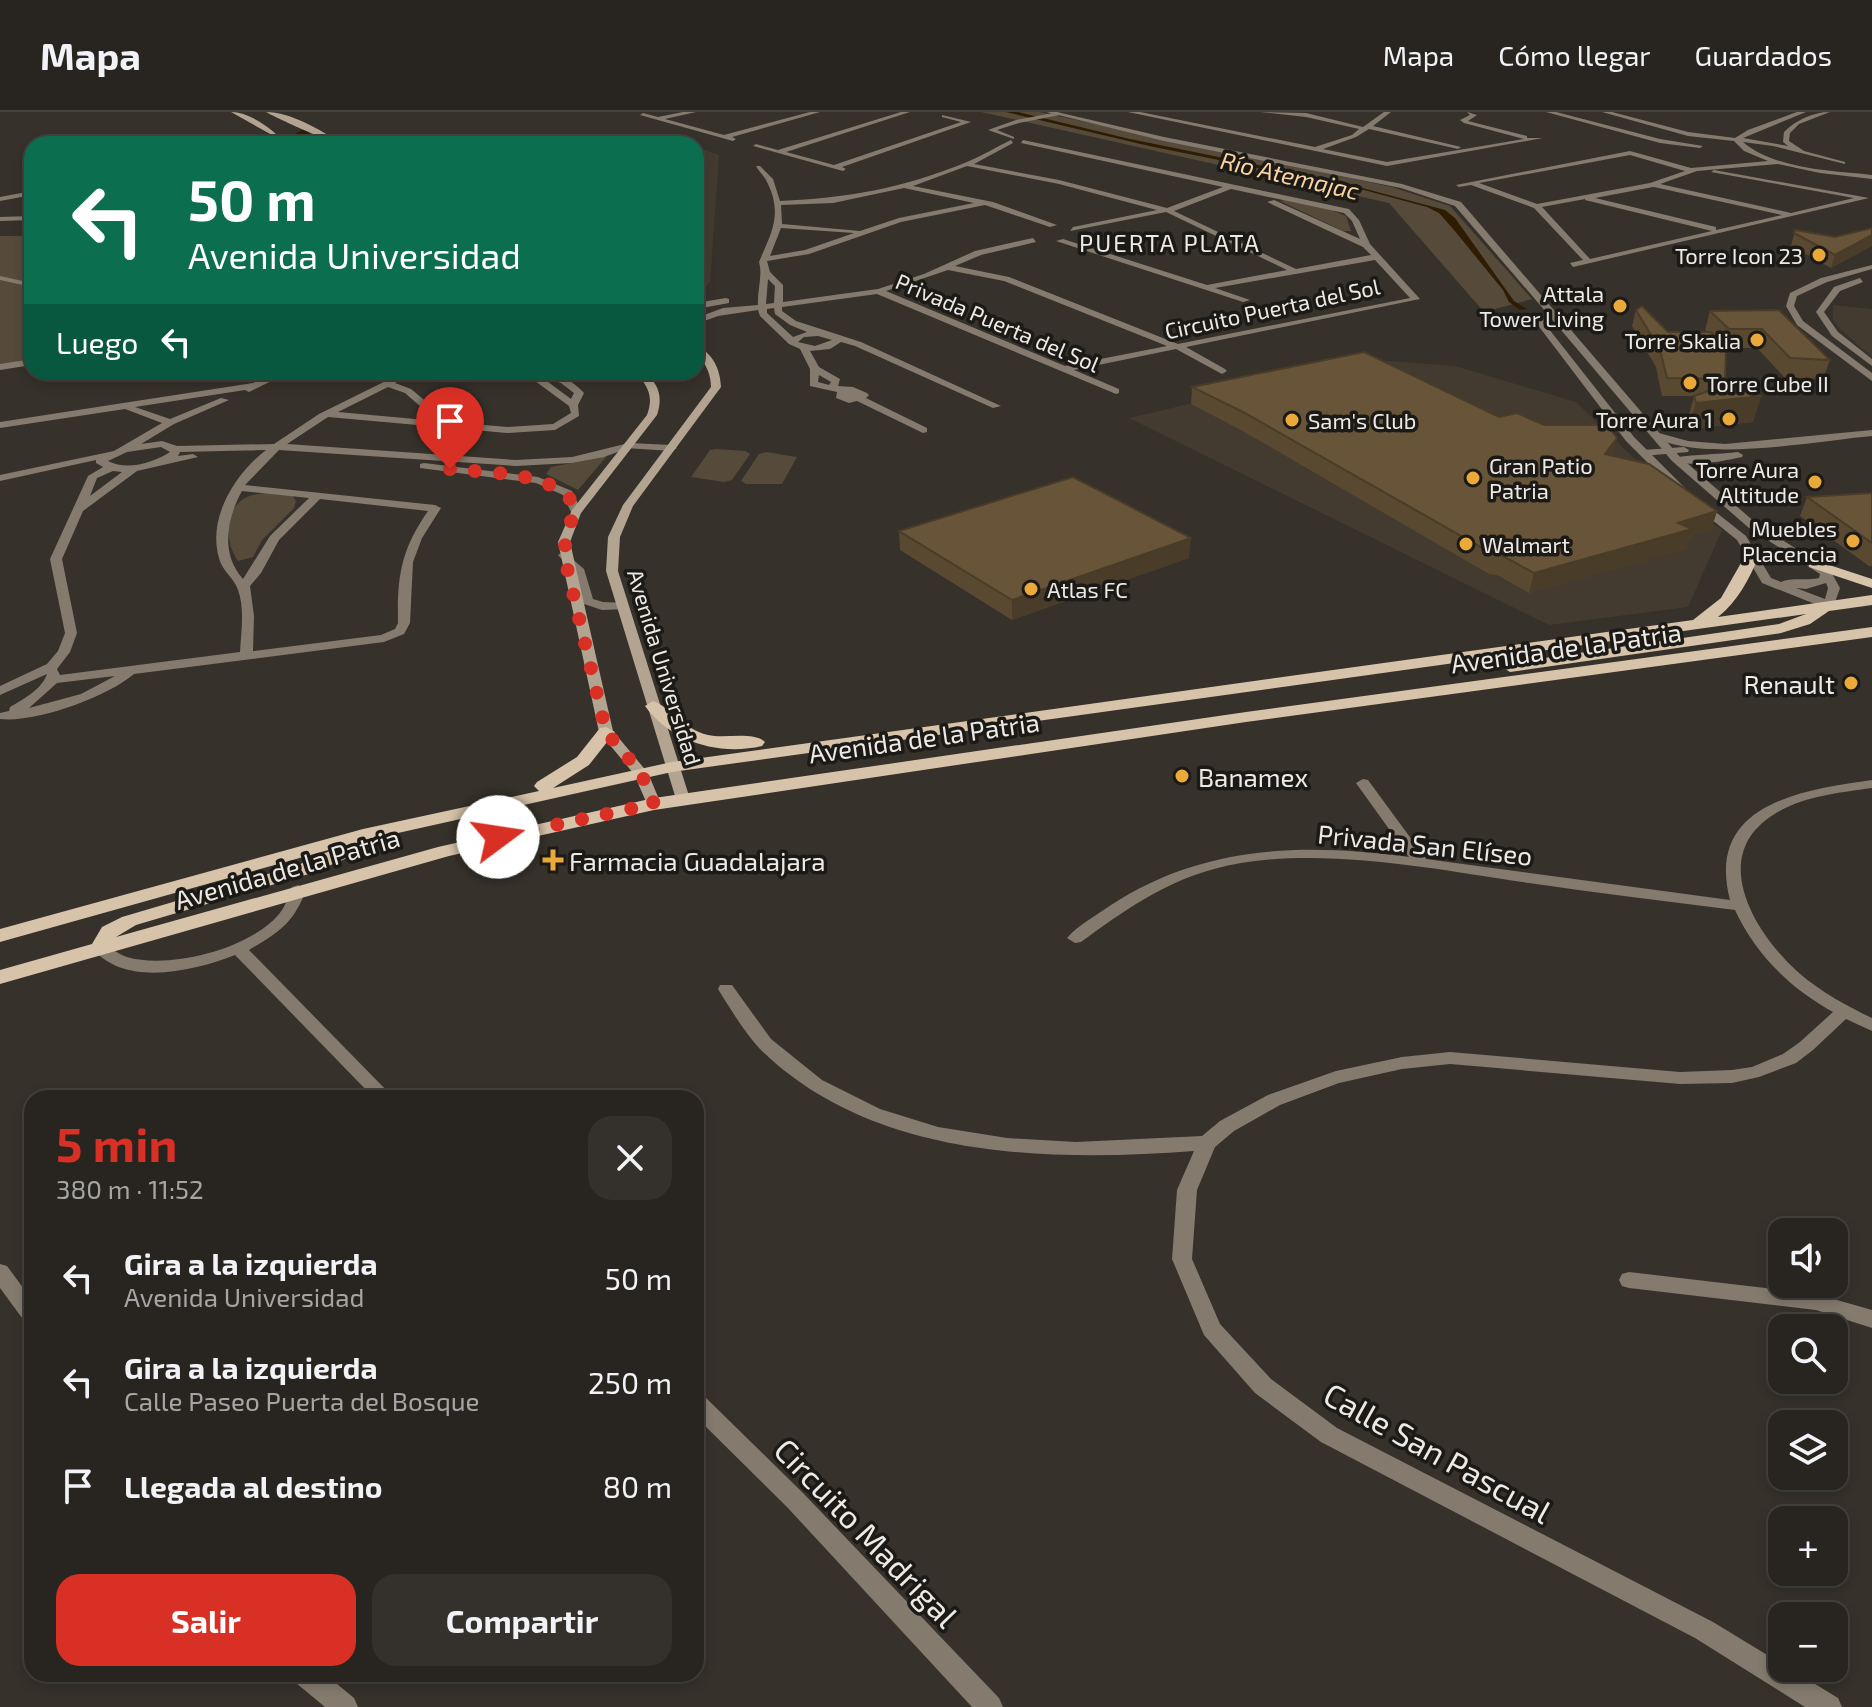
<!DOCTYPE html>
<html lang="es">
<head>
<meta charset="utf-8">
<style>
  :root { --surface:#282520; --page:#34312d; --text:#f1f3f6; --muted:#a5a5a5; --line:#44423e; --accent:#d93025 }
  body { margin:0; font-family:"Exo 2",sans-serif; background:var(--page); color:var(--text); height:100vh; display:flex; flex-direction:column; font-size:30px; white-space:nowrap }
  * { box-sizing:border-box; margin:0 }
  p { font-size:26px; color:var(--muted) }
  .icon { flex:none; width:44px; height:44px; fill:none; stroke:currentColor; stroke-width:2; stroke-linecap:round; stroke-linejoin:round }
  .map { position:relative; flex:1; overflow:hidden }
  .sheet { position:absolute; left:24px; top:978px; width:680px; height:592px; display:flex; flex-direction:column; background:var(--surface); border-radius:24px; box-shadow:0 4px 12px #0003,0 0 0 2px var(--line) }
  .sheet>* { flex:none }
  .top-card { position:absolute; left:24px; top:24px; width:680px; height:244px; border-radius:24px; box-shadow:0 4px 12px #0003,0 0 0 2px var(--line); background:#0b6e4f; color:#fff; overflow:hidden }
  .controls { position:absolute; left:1768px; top:1106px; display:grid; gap:16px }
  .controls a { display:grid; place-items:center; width:80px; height:80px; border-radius:16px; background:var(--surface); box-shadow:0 4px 12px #0003,0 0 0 2px var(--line); font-size:40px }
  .pin { position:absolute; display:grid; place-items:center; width:68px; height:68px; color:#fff; margin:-82px -34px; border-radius:50% 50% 50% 0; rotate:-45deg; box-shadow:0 0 8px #0007 }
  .pin .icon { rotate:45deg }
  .me { position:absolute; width:88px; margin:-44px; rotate:76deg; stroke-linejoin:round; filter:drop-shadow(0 0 6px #0008) }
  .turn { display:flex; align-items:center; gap:28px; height:168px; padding:0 32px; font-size:36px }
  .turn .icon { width:104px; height:104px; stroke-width:2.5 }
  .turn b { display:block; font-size:56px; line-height:68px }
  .then { display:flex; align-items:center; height:76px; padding:0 32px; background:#0003; gap:16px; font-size:30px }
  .round { display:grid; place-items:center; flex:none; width:84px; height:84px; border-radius:24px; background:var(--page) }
  .head { display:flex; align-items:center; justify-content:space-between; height:136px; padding:0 32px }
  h1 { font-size:48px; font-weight:700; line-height:60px; color:var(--accent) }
  .button { display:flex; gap:16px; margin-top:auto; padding:16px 32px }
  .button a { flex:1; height:92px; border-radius:24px; background:var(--accent); color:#fff; font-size:32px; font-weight:700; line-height:92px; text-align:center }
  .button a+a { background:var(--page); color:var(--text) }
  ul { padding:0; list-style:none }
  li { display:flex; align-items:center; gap:24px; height:104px; padding:0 32px }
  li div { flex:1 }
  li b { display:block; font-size:30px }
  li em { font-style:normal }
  header { display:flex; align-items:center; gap:48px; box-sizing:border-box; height:112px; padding:0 40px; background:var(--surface); border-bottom:2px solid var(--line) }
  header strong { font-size:38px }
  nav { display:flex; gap:44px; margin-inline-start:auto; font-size:28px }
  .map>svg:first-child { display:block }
  .built { fill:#433b2f }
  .green { fill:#564a3a }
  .water { fill:#2e1d02 }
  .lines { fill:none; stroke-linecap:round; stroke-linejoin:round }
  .river { fill:#2e1d02; fill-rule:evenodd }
  .minor { fill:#847b6e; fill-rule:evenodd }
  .tertiary { fill:#847b6e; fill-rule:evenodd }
  .secondary { fill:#b2a490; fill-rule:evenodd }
  .primary { fill:#d6c3a9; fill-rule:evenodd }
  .wall { fill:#594931 }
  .shaded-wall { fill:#493c28 }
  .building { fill:#685539; stroke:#493c28; stroke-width:2 }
  .route { stroke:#d93025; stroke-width:14; stroke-dasharray:0 25.2 }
  .poi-dot { fill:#eba93a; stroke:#1c1a16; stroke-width:3 }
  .labels { text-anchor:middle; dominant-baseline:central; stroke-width:7; stroke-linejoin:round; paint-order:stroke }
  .far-poi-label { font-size:22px; fill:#ede9e5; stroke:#1c1a16; text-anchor:end }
  .far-street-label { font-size:22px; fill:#ede9e5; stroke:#1c1a16 }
  .far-water-label { font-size:24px; font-style:italic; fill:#fad5a1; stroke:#1c1a16 }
  .far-neighbourhood-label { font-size:24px; letter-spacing:2px; fill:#ede9e5; stroke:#1c1a16 }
  .street-label { font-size:26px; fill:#ede9e5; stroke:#1c1a16 }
  .poi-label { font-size:26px; fill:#ede9e5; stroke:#1c1a16; text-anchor:start }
  .near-street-label { font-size:32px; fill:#ede9e5; stroke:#1c1a16 }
</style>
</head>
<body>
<header>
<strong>Mapa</strong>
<nav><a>Mapa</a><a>Cómo llegar</a><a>Guardados</a></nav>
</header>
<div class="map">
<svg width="1872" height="1595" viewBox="0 0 1872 1595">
  <rect width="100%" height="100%" fill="#36312a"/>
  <path class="built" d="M697,35L719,43L710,171L696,183Z
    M1833,193L1872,197V245L1838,215L1833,207Z
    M1376,248L1455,254L1576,290L1667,378L1722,418L1688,495L1549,513L1129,306Z"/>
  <path class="green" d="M981,0H1039L1392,75L1450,94L1532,187L1484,200L1389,91Z
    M1285,88L1331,98L1346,104L1351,119H1343L1280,89Z
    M0,124H32V250L0,256Z
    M717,337L745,339L750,342L732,368L724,370L691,365L710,338Z
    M766,340L797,345L782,372H746L741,369L759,342Z
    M607,344L578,378L546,362L551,355Z
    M277,380L292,383L296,389L294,396L262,428L253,445L238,449C225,431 223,398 245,386C255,381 267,381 277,380Z"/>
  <path class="water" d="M1006,0H1018L1130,27L1332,68L1445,98L1455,106L1514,189L1527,197L1520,198L1509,190L1503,178L1454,118L1439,101L1427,95L1353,75L1149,34Z"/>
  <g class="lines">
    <path class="river" d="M303,17L325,32H307L295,22Z"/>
    <path class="minor" d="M683,0H696L665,7L724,23L810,0H820L732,25L736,27L733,29L640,3L643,1L658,5Z
      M901,0H910L786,40L834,53L961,10L942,5V3L971,10L842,55L846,57L843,59L753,34L756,32L778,38Z
      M1058,0L1060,3L1019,11L997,18L1014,25V27L988,18L1016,8Z
      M1128,0H1140L1315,35L1352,23L1359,17L1306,5L1260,0L1306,1L1363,15L1384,0H1391L1373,14L1461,35L1458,37L1369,17L1356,25L1323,37L1387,50L1524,27L1464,11L1460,8L1470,3L1467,0L1477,3L1468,9L1527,24V26H1543L1387,54Z
      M1546,0H1556L1660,27L1703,34L1700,36L1660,31Z
      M1602,0H1612L1688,20L1735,26L1748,18L1797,0H1806L1743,26L1788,34L1783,30L1784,20C1796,8 1813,0 1830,0L1799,12L1790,21L1789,29L1804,39L1845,50V52L1773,34L1743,30C1774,57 1832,59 1872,63V67L1820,61L1778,52L1697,59L1660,72L1791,101L1854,86L1711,60L1714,58L1869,86L1573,155L1570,151L1583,148L1534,96L1471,73L1459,75L1456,73L1630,39L1691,56L1768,49L1744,39L1734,29L1688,24ZM1630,43L1685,59L1650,71L1537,92L1479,71ZM1653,75H1654L1782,103L1716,118V115L1595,86ZM1585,87V88L1712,119L1590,147L1542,95Z
      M1011,28L1013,31L974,52L1059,68L1167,96L1223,75L1021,31L1023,28L1349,97L1359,108L1370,132L1420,187L1186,235L1225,257L1227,259L1222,262L1176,237L1074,258L1119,277V281L1116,282L877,182L782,195V199L796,209L861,230L1001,294L993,296L855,234L841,230L830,237L810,239L819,255L840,267L838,274L853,275L867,281L869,283L866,286L927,316V320L923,321L857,289L849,291L836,286L837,280L810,274V257L800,237L789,232L760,204L758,198L718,204L696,212V206L723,196L758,193C757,178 763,164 759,150C771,121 784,102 766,68C763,63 758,58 756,54H760L773,67L780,89C849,86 903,76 967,50C982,44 996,35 1011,28ZM967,54L1059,72L1157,98L1073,115L1070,119L1166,100L1287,158L1207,173L1063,127L1056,129L1243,190L1250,188L1215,176L1375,148L1410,186L1178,232L1009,165L955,154L981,143L1036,130L1033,126L975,139L924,162L878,177L783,190V173L770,160L767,149L809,142L901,110L985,93L1050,115L1057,113L993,90L913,74ZM904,76L974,91L899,106L860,119L782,112L781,93L833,91ZM1231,77L1344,101L1352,109L1360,127L1274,88L1267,90L1363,135L1371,143L1296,157L1174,99ZM781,116L854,121L805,138L770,144ZM948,158L1004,169L1167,234L1065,254L886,179ZM768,167L775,174L774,191L766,192ZM774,196L775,202L790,213L807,220L793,225L767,201V197ZM818,224L832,228L815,234L798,230L804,225ZM819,263L831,270L829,273L818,270Z
      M32,79V83L0,89V85Z
      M32,104V108L0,109V105Z
      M1872,153V157L1827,170L1797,184L1794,194L1803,209L1872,261V269L1797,213L1786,194L1790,181L1821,166Z
      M0,164L32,171V175L0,168Z
      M1860,166L1863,170L1840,179L1824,200L1838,220L1872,247V254L1832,224L1816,200L1834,175Z
      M726,186L729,187V191L696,197V191Z
      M32,247V253L0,258V252Z
      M277,260H290L249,280L245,278L135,295L170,307L221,286L229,288L174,312L141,332L162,329L177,334L274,332L319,302L404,260H416L395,271L411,277L451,310L507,315L553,312L571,301L569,294L527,263L528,260C550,260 569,264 584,281L578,293L579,304L555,318L507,321L328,305L287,332L516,348L572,345L629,331L634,334L604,345L572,351L516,354L279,338L245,373L435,393L441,396L422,426L413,450L410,511L404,522L384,530L134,562C107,585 36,611 0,607V601L9,599L10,595C24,587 42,577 47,562L0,583V574L47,552L58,539L65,521L50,447L88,364L103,355L96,351V348L0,369V363L114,339L162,311L125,297L0,316V310L253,271ZM540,264L561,271L574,281L571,287ZM388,275L405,281L437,309L338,300ZM161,335L170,340C153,351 127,359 108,349L127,340ZM266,338C236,361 207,405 219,446C222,459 235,467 238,478C245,497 241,521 240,540L60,563L57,557L70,540L77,521L62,447L83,399L137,359L198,345L193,342L178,344L180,340ZM113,359L122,360L90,384L97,366ZM242,379L309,386L270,424L243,467C220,442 227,406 242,379ZM320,387L428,399C401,438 397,464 398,511L395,517L381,523L253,539L254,504L250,474L261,461L279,428ZM115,564L81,582L29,596L57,571Z
      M1872,318V324C1816,329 1697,352 1650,323L1655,320L1688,329L1725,332Z
      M1684,335L1689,338L1688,340L1643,344L1638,341L1643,338Z
      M1738,340L1743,343L1742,345C1722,349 1688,357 1671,347C1677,343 1725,342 1738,340Z
      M424,351L538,365L572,379L582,400L572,402L563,383L536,371L420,356V352Z
      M1363,667L1368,668L1426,747L1730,788C1705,692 1801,678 1872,668V676C1838,681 1802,684 1773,703C1707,745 1756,823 1799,861C1821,880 1847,894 1872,906V919L1846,907L1813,938L1796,951L1759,965L1732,971L1680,972L1450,952L1402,957L1339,971L1280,993L1234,1019L1215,1035L1197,1078L1192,1147L1220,1212L1271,1267L1337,1316L1713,1510L1782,1552V1556H1789L1838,1586L1842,1595H1805L1695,1526L1321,1330L1255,1281L1204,1223L1172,1147L1177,1078L1194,1039C1047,1050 872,1047 760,937C744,920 730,896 718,877L720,873H732L771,927L822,968L880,997L938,1015L1007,1026L1076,1030L1202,1024L1220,1009L1268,983L1336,959L1402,945L1450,940L1680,960L1732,958L1752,955L1783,942L1800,930L1833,900C1790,876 1756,843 1735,798C1666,789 1597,781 1529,771C1434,757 1308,731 1214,757C1164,770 1122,800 1081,830L1075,831L1067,826C1078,813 1097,803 1111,793C1203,733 1302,731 1409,745L1356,671Z
      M298,773L306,778C294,811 278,821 249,838L394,986H374L235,843C194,859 125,876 92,836L100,831C110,834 117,842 127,845C170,858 256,836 282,798C287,791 288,782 292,775Z
      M0,1152L7,1154L32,1188V1213L25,1210L0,1176Z
      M1629,1160L1816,1182L1872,1198V1216L1816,1198L1629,1176L1622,1174L1619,1168L1622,1162Z
      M696,1282L704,1284L803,1381L999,1586L1003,1595H972L787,1395L696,1305Z
      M292,1562H325L354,1586L358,1595H325L296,1571Z"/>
    <path class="tertiary" d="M1046,0H1057L1164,25L1402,72L1461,90L1680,345L1757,412L1830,458L1840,476L1833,496H1825L1762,471L1737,428L1695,394V390H1703L1746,424L1771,466L1781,470C1791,465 1807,469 1819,466L1820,462L1749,416L1672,349L1550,205L1545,209V212L1634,325L1685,376V380H1677L1626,329L1537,212V206L1546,200L1455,94L1401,76L1164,29ZM1826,471L1828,476L1825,487L1796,476L1806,477Z
      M629,331L672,333L677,336L672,339L625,336L624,334Z
      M564,440L584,457L593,487L603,490L626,491V497L602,498L584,492L572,458L558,443Z"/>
    <path class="secondary" d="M231,0C250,0 274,18 286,32H279L272,23Z
      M266,0C290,0 322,18 341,32C334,32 276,6 266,0Z
      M696,233C713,242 720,256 721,275L633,394L620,425L618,459L690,687L683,691L676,687L606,459L608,425L623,393L711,275C711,252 696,246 696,233Z
      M635,260H645C659,273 663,285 657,303L581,401L570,430L613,619L648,661L661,692L654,696L647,692L634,662L599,620L558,430L572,398L647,303C654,284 648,274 635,260Z"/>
    <path class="primary" d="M1752,440L1759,444C1749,467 1738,489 1718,505L1872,483V493L1829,499L1810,512L1781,521L1510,560L1502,555L1504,552L1779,512L1806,502L672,660L371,727L375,731L373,735L312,761L136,813L116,825L438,735L654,686L1246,600L1872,515V525L1246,610L654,698L449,744L0,872V858L92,832L102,815L122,805L298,753L339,735L0,830V817L363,717L539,679L534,674L537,670L577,645L600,616L606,615L615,620L589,653L553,676L672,650L1693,508L1721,486L1745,444Z
      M1814,448L1872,467V476L1809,455V449Z
      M653,589C669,594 682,617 708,623C724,627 753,619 765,630L762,634C719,644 671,630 645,594Z"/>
  </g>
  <path class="wall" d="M1872,116V134L1831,156L1791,134L1795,118L1835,125Z
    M1636,198L1668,220H1708L1705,218L1710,199L1779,198L1830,248L1823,267L1784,265L1757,236H1723L1725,267L1723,274L1761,284L1753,310L1688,317L1687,310L1694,284H1696H1662L1656,255L1632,214Z
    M1192,275L1499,305L1613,344L1717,399L1711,418L1689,425L1686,437L1529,481L1497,463L1489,462L1241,318L1191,292Z
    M1872,381V454H1869L1800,404L1807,385Z
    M899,419L1189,446L1012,508L900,438Z"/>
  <path class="shaded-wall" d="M1872,123V134L1831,156L1835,143Z
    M1761,284L1753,310L1688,317L1696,291Z
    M1617,326L1613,344L1605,342Z
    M1717,399L1711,418L1689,425L1686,437L1529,481L1534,461L1678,411Z
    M1191,426L1189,446L1012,508V488Z"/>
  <path class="building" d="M1872,116V123L1835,143L1794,121L1795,118L1835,125Z
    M1642,194L1668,220H1711L1726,239L1725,267L1667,266L1660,238L1636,198Z
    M1779,198L1830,248L1790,246L1762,217H1729L1710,199Z
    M1364,240L1499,305L1517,301L1544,313H1607L1617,326L1605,342L1649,352L1717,399L1678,411L1692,417L1534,461L1501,443L1493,442L1243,300L1192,275Z
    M1740,268L1761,284L1696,291L1694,284Z
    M1073,365L1191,426L1012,488L899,419Z
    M1872,381V431L1807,385Z"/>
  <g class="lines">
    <path class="route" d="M450,357C484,361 567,359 576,400L567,417L564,443L606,620L641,661L654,692L498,725"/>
  </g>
  <g class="poi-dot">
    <circle cx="1819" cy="143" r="8"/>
    <circle cx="1620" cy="194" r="8"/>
    <circle cx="1757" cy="228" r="8"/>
    <circle cx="1690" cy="271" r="8"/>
    <circle cx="1729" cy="307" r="8"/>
    <circle cx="1292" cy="308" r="8"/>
    <circle cx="1473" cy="366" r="8"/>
    <circle cx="1815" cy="370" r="8"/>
    <circle cx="1853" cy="429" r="8"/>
    <circle cx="1466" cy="432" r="8"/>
    <circle cx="1031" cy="477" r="8"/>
    <circle cx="1851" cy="571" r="8"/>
    <circle cx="1182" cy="664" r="8"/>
    <path d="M549 736h8v8h8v8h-8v8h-8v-8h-8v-8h8z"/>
  </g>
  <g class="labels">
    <g class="far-poi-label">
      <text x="1803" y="143">Torre Icon 23</text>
      <text x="1604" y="181">Attala<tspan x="1604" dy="25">Tower Living</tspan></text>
      <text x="1741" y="228">Torre Skalia</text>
      <text x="1706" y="271" text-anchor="start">Torre Cube II</text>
      <text x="1713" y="307">Torre Aura 1</text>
      <text x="1308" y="308" text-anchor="start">Sam's Club</text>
      <text x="1489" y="353" text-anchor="start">Gran Patio<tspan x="1489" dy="25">Patria</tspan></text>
      <text x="1799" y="357">Torre Aura<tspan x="1799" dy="25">Altitude</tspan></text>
      <text x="1837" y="416">Muebles<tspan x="1837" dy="25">Placencia</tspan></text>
      <text x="1482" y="432" text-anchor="start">Walmart</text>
      <text x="1047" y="477" text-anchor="start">Atlas FC</text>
    </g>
    <g class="far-street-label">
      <text transform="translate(1272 196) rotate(-12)">Circuito Puerta del Sol</text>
      <text transform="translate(998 210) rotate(23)">Privada Puerta del Sol</text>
      <text transform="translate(665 555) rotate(73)">Avenida Universidad</text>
    </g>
    <g class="far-water-label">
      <text transform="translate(1290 63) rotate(13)">Río Atemajac</text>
    </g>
    <g class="far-neighbourhood-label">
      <text x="1170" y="130">PUERTA PLATA</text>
    </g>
    <g class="street-label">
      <text transform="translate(1566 535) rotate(-8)">Avenida de la Patria</text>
      <text transform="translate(924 625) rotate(-8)">Avenida de la Patria</text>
      <text transform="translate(1425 732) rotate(6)">Privada San Elíseo</text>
      <text transform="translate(287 756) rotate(-16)">Avenida de la Patria</text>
    </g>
    <g class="poi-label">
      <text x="1835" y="571" text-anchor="end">Renault</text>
      <text x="1198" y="664">Banamex</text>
      <text x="569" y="748">Farmacia Guadalajara</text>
    </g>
    <g class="near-street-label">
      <text transform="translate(1438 1340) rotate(29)">Calle San Pascual</text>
      <text transform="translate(867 1420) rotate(46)">Circuito Madrigal</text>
    </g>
  </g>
</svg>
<div class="controls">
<a><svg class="icon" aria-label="sound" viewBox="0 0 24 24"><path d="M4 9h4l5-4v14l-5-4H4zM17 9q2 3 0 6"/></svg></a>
<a><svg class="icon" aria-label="search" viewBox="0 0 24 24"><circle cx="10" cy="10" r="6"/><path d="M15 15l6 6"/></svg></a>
<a><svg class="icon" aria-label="layers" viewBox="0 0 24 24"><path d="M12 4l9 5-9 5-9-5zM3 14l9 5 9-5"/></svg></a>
<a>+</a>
<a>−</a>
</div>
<div class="pin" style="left:450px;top:357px;background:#d93025"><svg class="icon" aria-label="arrive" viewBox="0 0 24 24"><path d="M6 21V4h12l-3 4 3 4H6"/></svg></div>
<svg class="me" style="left:498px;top:725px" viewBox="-20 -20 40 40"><circle r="19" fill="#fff"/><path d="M0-13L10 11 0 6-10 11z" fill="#d93025"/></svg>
<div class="top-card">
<div class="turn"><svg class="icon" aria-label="left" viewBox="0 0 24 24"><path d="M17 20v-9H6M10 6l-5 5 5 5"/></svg><div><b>50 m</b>Avenida Universidad</div></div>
<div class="then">Luego<svg class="icon" aria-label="left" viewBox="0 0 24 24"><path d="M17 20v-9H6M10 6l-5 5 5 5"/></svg></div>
</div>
<section class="sheet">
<div class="head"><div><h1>5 min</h1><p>380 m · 11:52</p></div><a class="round"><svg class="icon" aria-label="close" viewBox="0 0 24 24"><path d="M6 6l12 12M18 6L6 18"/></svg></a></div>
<ul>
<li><svg class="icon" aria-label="left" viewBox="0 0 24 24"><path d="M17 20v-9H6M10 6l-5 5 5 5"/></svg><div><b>Gira a la izquierda</b><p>Avenida Universidad</p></div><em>50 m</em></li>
<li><svg class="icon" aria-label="left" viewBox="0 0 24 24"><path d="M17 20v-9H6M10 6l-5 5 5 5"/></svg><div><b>Gira a la izquierda</b><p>Calle Paseo Puerta del Bosque</p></div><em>250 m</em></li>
<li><svg class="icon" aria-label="arrive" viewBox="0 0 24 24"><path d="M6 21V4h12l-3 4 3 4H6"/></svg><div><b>Llegada al destino</b></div><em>80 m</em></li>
</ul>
<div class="button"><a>Salir</a><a>Compartir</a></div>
</section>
</div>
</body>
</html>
